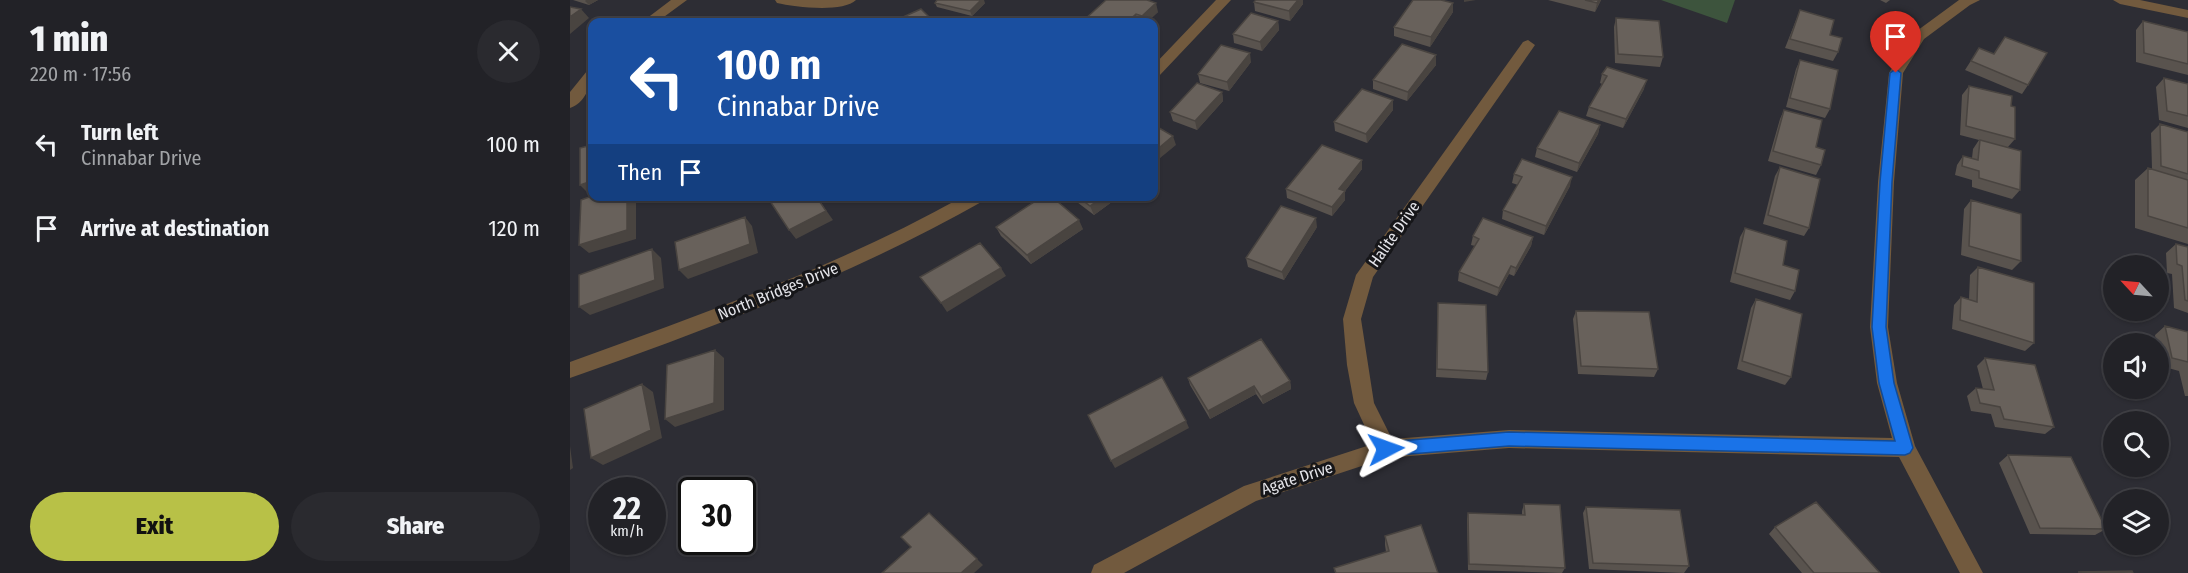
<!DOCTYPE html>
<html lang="en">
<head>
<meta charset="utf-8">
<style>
  :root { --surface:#222227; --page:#2a2a2f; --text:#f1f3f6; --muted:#a2a4a7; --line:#3f3f44; --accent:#b8c147 }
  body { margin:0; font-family:"Fira Sans Condensed",sans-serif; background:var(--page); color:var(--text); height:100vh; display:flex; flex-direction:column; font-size:22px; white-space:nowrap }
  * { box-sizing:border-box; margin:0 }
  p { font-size:20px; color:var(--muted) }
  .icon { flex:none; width:33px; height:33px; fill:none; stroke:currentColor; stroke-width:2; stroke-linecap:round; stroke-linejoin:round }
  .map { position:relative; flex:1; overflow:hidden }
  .sheet { display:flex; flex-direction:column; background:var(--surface); width:570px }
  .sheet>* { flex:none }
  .hud { position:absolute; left:18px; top:18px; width:570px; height:183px; border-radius:12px; box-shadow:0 2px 4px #0004,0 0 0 2px var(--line); background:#1a4fa0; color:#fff; overflow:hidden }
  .needle { width:39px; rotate:296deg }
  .buttons { position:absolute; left:1533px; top:255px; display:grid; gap:12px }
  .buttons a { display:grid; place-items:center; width:66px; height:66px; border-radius:50%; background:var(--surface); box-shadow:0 2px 4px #0004,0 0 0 2px var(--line); font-size:30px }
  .speed { position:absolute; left:18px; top:477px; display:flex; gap:12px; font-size:30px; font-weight:700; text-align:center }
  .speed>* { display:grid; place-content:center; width:78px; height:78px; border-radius:50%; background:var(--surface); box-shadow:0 2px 4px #0004,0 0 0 2px var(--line); line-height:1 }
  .speed small { font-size:15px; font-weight:400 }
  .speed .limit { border:3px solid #111; border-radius:9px; background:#fff; color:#111 }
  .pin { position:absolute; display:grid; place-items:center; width:51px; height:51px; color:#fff; margin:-62px -26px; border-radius:50% 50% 50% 0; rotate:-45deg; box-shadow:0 0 6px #0007 }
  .pin .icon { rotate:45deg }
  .me { position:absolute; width:66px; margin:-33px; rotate:86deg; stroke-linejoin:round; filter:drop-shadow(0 0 4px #0008) }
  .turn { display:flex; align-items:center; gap:21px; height:126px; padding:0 30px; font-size:27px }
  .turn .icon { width:78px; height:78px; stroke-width:2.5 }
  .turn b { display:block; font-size:42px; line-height:51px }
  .then { display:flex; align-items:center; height:57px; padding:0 30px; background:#0003; gap:12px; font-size:22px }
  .round { display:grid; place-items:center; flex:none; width:63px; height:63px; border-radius:32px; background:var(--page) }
  .head { display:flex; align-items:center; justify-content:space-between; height:102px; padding:0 30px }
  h1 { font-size:36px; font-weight:800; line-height:45px }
  .button { display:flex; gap:12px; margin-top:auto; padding:12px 30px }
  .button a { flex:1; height:69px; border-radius:36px; background:var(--accent); color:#111; font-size:24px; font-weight:800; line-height:69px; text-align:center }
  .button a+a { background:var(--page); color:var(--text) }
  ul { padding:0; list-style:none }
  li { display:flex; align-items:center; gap:18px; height:84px; padding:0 30px }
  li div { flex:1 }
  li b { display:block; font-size:22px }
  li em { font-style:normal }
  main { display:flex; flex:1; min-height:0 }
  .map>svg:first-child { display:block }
  .green { fill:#3d543d }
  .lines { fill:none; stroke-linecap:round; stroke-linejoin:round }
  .street { fill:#725a3e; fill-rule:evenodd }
  .wall { fill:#59534e }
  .shaded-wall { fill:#494440 }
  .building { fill:#68615b; stroke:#494440; stroke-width:1.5 }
  .route { fill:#1a73e8; stroke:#114b97; stroke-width:1.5 }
  .labels { text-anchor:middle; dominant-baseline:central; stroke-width:6; stroke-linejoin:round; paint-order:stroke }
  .street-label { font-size:16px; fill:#e5e5ea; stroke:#161619 }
</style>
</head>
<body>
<main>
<section class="sheet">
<div class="head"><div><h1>1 min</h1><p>220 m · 17:56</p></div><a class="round"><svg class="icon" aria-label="close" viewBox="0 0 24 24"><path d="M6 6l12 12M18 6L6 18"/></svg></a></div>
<ul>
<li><svg class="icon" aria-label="left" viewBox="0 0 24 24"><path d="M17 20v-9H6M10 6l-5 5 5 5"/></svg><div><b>Turn left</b><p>Cinnabar Drive</p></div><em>100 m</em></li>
<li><svg class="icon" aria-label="arrive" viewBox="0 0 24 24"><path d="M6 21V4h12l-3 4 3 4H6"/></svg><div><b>Arrive at destination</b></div><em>120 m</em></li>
</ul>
<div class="button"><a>Exit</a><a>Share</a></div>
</section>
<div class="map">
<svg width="1618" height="573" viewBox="0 0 1618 573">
  <rect width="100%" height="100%" fill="#2d2d34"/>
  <path class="green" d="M1091,0H1165L1157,23Z"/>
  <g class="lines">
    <path class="street" d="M101,0H117L87,22H72Z
      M205,0H286C273,13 224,7 207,3Z
      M646,0H661L589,76L584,78V65Z
      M1389,0H1410L1400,5L1354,39L1333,73L1324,182L1318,327L1327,383L1345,446L1413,573H1390L1329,457L939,448L816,458L686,501L554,573H521L524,565L674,486L803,444L784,403L777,365L773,319L786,275L953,42L958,40L965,45L803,277L791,319L804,403L822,439L939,430L1322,438L1307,383L1300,327L1308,182L1319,73L1344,33Z
      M1543,0H1570L1618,10V18L1550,4Z
      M22,69C23,82 15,104 0,108V92L17,71Z
      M394,196H417L415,200C283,275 142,328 0,378V362C135,313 269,266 394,196Z"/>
  </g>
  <path class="wall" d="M3,0H28L19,5Z
    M686,0H733V4L720,21L685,11L684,2Z
    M978,0H1031L1025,12Z
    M1310,0H1320L1316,3Z
    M365,3H415L402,16L367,7Z
    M883,3V12L860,47L824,36V27Z
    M1230,10L1260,35L1268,52L1263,61L1215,48Z
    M588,12L577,22H515L514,20Z
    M1046,18L1093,57L1090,67L1045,63L1044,27Z
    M708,21L709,30L692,51L664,43L663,34Z
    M1573,21L1618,32V75L1566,62V30Z
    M1409,48L1458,85L1452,94L1395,70Z
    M866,55V65L837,101L803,89V80Z
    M1230,60L1260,109L1255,118L1216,107L1226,69Z
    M681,62L659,91L630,83L628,74Z
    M1032,74L1074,89L1053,128L1016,116L1019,107L1032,84L1030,83Z
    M1594,78L1618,84V128L1589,120L1586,87Z
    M1399,86L1441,106L1445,139L1438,147L1450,190L1442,199L1402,187V180L1385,175L1387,165L1393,156L1402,158L1403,149L1409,140L1390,135L1392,95Z
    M652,92L653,101L627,130L603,121L600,112Z
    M823,110L797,143L765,131L764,122Z
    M1214,110L1246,147L1251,165L1246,175L1198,161L1210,119Z
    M1590,124L1618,132V244L1565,228V180L1578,168L1582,169L1581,133Z
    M1030,125L1028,134L1007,172L965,157L967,148Z
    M792,160V169L775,191V200L762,216L717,198L716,189Z
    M1210,167L1239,228L1234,236L1193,224L1205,176Z
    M944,174L1000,186L974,235L932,219L933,210L948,185L942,183Z
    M499,196H550L524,215Z
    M1401,200L1451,261L1442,270L1391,255L1394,209Z
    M426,227L513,229L461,264L431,236Z
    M747,227L714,280L678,267L676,258Z
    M1175,228L1213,265L1225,291L1220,300L1160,282L1170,237Z
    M903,236L963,237L961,246L944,276L939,274L927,296L888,281L889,272L905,246L901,245Z
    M1606,244L1618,247V313L1604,308L1602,274L1597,273L1596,253Z
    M1408,267L1464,343L1455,351L1382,329L1384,305L1391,297L1399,299L1400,275Z
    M1186,299L1221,377L1215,385L1167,369L1181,308Z
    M868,303L918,372L916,380L866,377Z
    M1006,311L1088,369L1084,377L1008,374L1003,319Z
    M1595,326L1618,332V396H1615L1609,371L1591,366L1588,353V344H1586L1585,335Z
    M1415,358L1484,427L1475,434L1425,427L1421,414L1401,411L1397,396L1406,388L1413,389L1407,366Z
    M618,378L720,381L721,389L693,404L686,394L640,419L620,385Z
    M1438,455L1536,529L1525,535L1460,534L1429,463Z
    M954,504L995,568L992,573L898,570L897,519L898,513L952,515V511Z
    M1016,507L1119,566L1114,573L1019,569L1013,513Z
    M1205,527L1310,573H1232L1199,534Z
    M815,536L868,573H765L764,568L816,552L815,545Z"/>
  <path class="shaded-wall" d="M16,0H28L19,5L15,1Z
    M411,0H414L415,3L402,16L400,11Z
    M728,0H733V4L720,21L719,11Z
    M894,0H906L894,2Z
    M1029,0H1031L1025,12L1027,3Z
    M586,3L588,12L577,22H573L572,16Z
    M883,3V12L860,47L861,37Z
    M11,9L19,18L0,34V17Z
    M566,14L568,22H557Z
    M708,21L709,30L692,51L690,42Z
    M680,53L681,62L659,91L657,82Z
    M866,55V65L837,101L838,92Z
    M1077,80L1074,89L1053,128L1056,119Z
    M652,92L653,101L627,130L625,121Z
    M823,100V110L797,143L796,134Z
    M1030,125L1028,134L1007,172L1009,163Z
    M603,136L606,145L584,163V152Z
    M792,160V169L775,191V200L762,216V207L769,189Z
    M1002,177L1000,186L974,235L976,226Z
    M22,181V193L19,194L10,185Z
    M57,196H66V239L19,253L9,245Z
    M246,196L263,220L226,239L219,230Z
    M287,196H303L291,202Z
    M534,196H550L524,215L520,206Z
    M175,217L182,226L188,253L118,279L109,270Z
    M746,218L747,227L714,280L712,272Z
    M509,220L513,229L461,264L457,255Z
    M963,237L961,246L944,276L946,268Z
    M82,249L91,258L94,288L20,315L9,307Z
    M941,266L939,274L927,296L929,288Z
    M431,268L436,276L377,312L371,303Z
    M145,350L154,358V410L105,427L95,419Z
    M720,381L721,389L693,404L691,397Z
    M72,384L83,392L92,438L33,465L21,458Z
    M684,386L686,394L640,419L638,411Z
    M616,421L619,428L545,468L541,461Z
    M0,446L3,468L0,470Z
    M407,559L413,565L404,573H391Z"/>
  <path class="building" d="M367,0H411L400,11L365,3Z
    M536,0H577L586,3L572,16L566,14L557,22H522L514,20Z
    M686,0H728L719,11L684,2Z
    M843,0H871L883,3L861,37L824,27Z
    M1015,0H1029L1027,3Z
    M0,7L11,9L0,17Z
    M351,9L364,22H322Z
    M1230,10L1264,20L1260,35L1272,38L1268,52L1220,39Z
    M681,13L708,21L690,42L663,34Z
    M135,18L138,22H124Z
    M1046,18L1089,21L1093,57L1048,54Z
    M175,19L192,22H171Z
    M1573,21L1618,32V64L1574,53Z
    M1435,37L1477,53L1458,85L1401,61L1409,48L1424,54Z
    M832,44L866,55L838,92L803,80Z
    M651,45L680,53L657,82L628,74Z
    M1230,60L1268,70L1260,109L1220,98Z
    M1037,67L1077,80L1056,119L1019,107L1037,76L1032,74Z
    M1594,78L1618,84V116L1597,111Z
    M627,83L652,92L625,121L600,112Z
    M1399,86L1442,96L1441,106L1445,107V139L1396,126Z
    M792,89L823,100L796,134L764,122Z
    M1214,110L1252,120L1246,147L1255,150L1251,165L1203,151Z
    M989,111L1030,125L1009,163L967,148Z
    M1590,124L1618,132V174L1591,166Z
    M584,125L603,136L584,152Z
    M1410,140L1451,151L1450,190L1409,178V171L1392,166L1393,156L1408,160Z
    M22,145V181L10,185V148Z
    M752,145L792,160L769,189L775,191L762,207L716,189Z
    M952,159L1002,177L976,226L933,210L952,177L944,174Z
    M1210,167L1250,179L1239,228L1198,215Z
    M1578,168L1618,180V228L1578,216Z
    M22,196H57V230L9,245L11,200Z
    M209,196H246L256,211L219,230L200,201Z
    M473,196H481L509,220L457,255L426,227Z
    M507,196H534L520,206Z
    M1401,200L1451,214V261L1399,246Z
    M711,206L746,218L712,272L676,258Z
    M175,217L180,244L109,270L105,242Z
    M913,218L963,237L946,268L941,266L929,288L889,272L909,239L903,236Z
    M1175,228L1217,241L1213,265L1229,270L1225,291L1165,273Z
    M410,243L431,268L371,303L350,277Z
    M1606,244L1618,247V301L1615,300L1612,266L1607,264Z
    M82,249L85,280L9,307V275Z
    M1408,267L1464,283V343L1390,320L1391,297L1407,302Z
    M1186,299L1232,314L1221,377L1172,361Z
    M868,303L916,305L918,372L867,369Z
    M1006,311L1079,312L1088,369L1011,366Z
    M1595,326L1618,332V362L1602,358Z
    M691,339L720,381L691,397L684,386L638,411L618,378Z
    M145,350L144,403L95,419L97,365Z
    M1415,358L1465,365L1484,427L1434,419L1430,407L1410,403L1406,388L1424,390Z
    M592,377L616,421L541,461L518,415Z
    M72,384L81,430L21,458L14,409Z
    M1438,455L1501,457L1536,529L1470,528Z
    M1246,502L1310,573H1244L1205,527Z
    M954,504L990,505L995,568L899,564L898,513L955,515Z
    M1016,507L1110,510L1119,566L1023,563Z
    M359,513L407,559L391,573H312L341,547L331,537Z
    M851,525L868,573H766L764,568L819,551L815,536Z
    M1562,571L1563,573L1508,572Z"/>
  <path class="route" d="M1326,69L1331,73L1322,182L1316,327L1324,383L1343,448L1340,453L1335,455L939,446L816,456L810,454L808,449L810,444L816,442L939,432L1325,441L1309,383L1302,327L1310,182L1320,73Z"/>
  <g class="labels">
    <g class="street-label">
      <text transform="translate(824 234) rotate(-55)">Halite Drive</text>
      <text transform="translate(208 291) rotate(-22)">North Bridges Drive</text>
      <text transform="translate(727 478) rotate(-18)">Agate Drive</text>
    </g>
  </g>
</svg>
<div class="buttons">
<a><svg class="needle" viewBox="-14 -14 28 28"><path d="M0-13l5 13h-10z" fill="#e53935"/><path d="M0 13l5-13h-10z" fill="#a2a4a7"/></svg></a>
<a><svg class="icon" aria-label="sound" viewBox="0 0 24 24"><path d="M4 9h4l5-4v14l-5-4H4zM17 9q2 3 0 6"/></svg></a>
<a><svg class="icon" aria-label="search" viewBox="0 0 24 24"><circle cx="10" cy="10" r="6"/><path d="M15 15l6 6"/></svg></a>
<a><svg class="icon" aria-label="layers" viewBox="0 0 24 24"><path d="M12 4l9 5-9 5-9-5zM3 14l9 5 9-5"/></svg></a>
</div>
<div class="speed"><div>22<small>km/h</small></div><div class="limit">30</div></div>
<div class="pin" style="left:1326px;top:73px;background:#d93025"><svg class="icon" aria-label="arrive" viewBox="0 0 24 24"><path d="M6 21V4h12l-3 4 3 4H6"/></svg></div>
<svg class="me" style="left:816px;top:449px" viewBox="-20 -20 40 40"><path d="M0-17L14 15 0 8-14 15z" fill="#1a73e8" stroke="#fff" stroke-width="4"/></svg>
<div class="hud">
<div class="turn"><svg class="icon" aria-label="left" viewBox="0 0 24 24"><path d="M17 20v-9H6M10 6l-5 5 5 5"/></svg><div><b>100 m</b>Cinnabar Drive</div></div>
<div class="then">Then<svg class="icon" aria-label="arrive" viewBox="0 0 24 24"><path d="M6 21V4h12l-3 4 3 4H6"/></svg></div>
</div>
</div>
</main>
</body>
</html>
